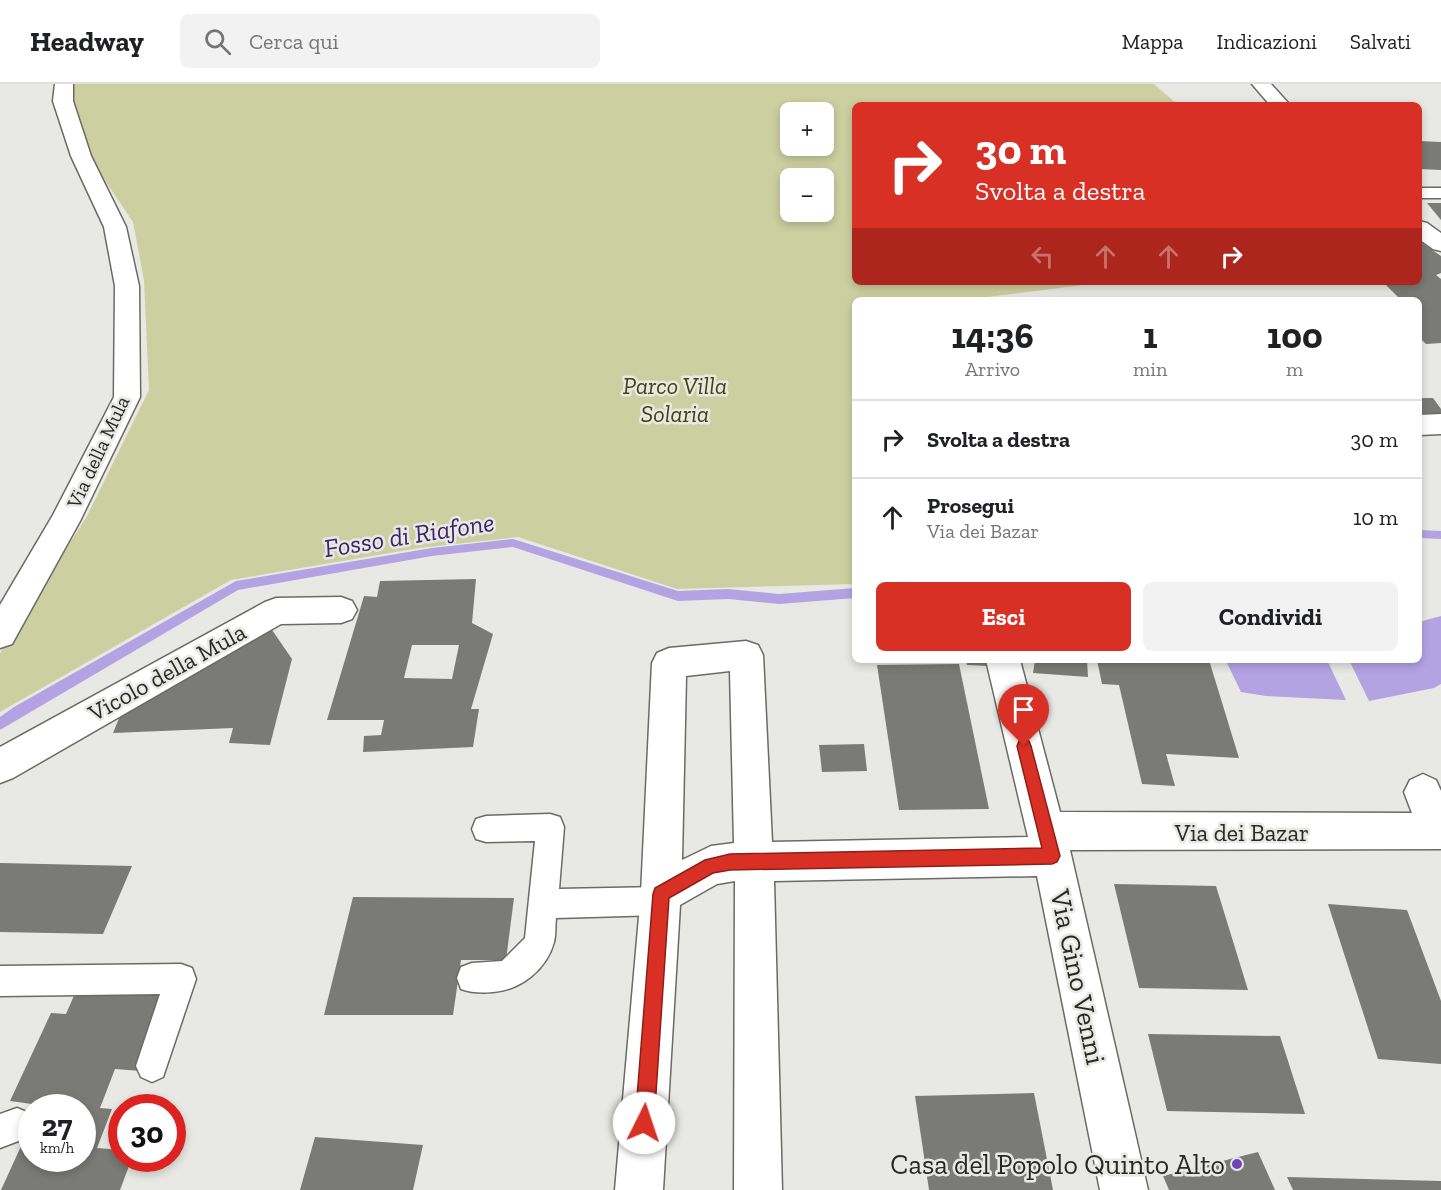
<!DOCTYPE html>
<html lang="it">
<head>
<meta charset="utf-8">
<style>
  :root { --surface:#fff; --page:#f2f2f2; --text:#202124; --muted:#757577; --line:#e0e0e0; --accent:#d93025 }
  body { margin:0; font-family:"Zilla Slab",serif; background:var(--page); color:var(--text); height:100vh; display:flex; flex-direction:column; font-size:22px; white-space:nowrap }
  * { box-sizing:border-box; margin:0 }
  p { font-size:20px; color:var(--muted) }
  .icon { flex:none; width:33px; height:33px; fill:none; stroke:currentColor; stroke-width:2; stroke-linecap:round; stroke-linejoin:round }
  .map { position:relative; flex:1; overflow:hidden }
  .details { position:absolute; left:852px; top:213px; width:570px; height:366px; display:flex; flex-direction:column; background:var(--surface); border-radius:9px; box-shadow:0 3px 9px #0003 }
  .details>* { flex:none }
  .top-card { position:absolute; left:852px; top:18px; width:570px; height:183px; border-radius:9px; box-shadow:0 3px 9px #0003; background:#d93025; color:#fff; overflow:hidden }
  .controls { position:absolute; left:780px; top:18px; display:grid; gap:12px }
  .controls a { display:grid; place-items:center; width:54px; height:54px; border-radius:9px; background:var(--surface); box-shadow:0 3px 9px #0003; font-size:30px }
  .speed { position:absolute; left:18px; top:1010px; display:flex; gap:12px; font-size:30px; font-weight:700; text-align:center }
  .speed>* { display:grid; place-content:center; width:78px; height:78px; border-radius:50%; background:var(--surface); box-shadow:0 3px 9px #0003; line-height:1 }
  .speed small { font-size:15px; font-weight:400 }
  .speed .limit { border:9px solid #d22; background:#fff; color:#111 }
  .pin { position:absolute; display:grid; place-items:center; width:51px; height:51px; color:#fff; margin:-62px -26px; border-radius:50% 50% 50% 0; rotate:-45deg; box-shadow:0 0 6px #0007 }
  .pin .icon { rotate:45deg }
  .me { position:absolute; width:66px; margin:-33px; rotate:4deg; stroke-linejoin:round; filter:drop-shadow(0 0 4px #0008) }
  .turn { display:flex; align-items:center; gap:21px; height:126px; padding:0 24px; font-size:27px }
  .turn .icon { width:78px; height:78px; stroke-width:2.5 }
  .turn b { display:block; font-size:42px; line-height:51px }
  .lanes { display:flex; align-items:center; height:57px; padding:0 24px; background:#0003; justify-content:center; gap:30px; direction:ltr }
  .lanes .off { opacity:.35 }
  .eta { display:flex; justify-content:space-evenly; align-items:center; height:102px; text-align:center }
  .eta b { font-size:36px; font-weight:700; line-height:42px }
  .button { display:flex; gap:12px; margin-top:auto; padding:12px 24px }
  .button a { flex:1; height:69px; border-radius:9px; background:var(--accent); color:#fff; font-size:24px; font-weight:700; line-height:69px; text-align:center }
  .button a+a { background:var(--page); color:var(--text) }
  ul { padding:0; list-style:none }
  li { display:flex; align-items:center; gap:18px; height:78px; padding:0 24px; border-top:2px solid var(--line) }
  li div { flex:1 }
  li b { display:block; font-size:22px }
  li em { font-style:normal }
  header { display:flex; align-items:center; gap:36px; box-sizing:border-box; height:84px; padding:0 30px; background:var(--surface); border-bottom:2px solid var(--line) }
  header strong { font-size:28px }
  nav { display:flex; gap:33px; margin-inline-start:auto; font-size:21px }
  .search { width:420px; height:54px; background:var(--page); display:flex; align-items:center; gap:15px; box-sizing:border-box; padding:0 21px; border-radius:9px; color:var(--muted); font-size:22px }
  .map>svg:first-child { display:block }
  .green { fill:#cccfa0; fill-rule:evenodd }
  .water { fill:#b3a3e3 }
  .lines { fill:none; stroke-linecap:round; stroke-linejoin:round }
  .stream { fill:#b3a3e3; fill-rule:evenodd }
  .building { fill:#7a7a76; fill-rule:evenodd }
  .lane-casing { stroke:#6a6b66; stroke-width:3 }
  .street-casing { stroke:#6a6b66; stroke-width:3 }
  .lane { fill:#fff; fill-rule:evenodd }
  .street { fill:#fff; fill-rule:evenodd }
  .route { fill:#d93025; stroke:#8d1f18; stroke-width:1.5 }
  .poi-dot { fill:#6e45bd; stroke:#e8e9e4; stroke-width:2 }
  .labels { text-anchor:middle; dominant-baseline:central; stroke-width:5; stroke-linejoin:round; paint-order:stroke }
  .far-street-label { font-size:20px; fill:#282826; stroke:#e8e9e4 }
  .park-label { font-size:24px; font-style:italic; fill:#43450f; stroke:#e8e9e4 }
  .street-label { font-size:24px; fill:#282826; stroke:#e8e9e4 }
  .water-label { font-size:26px; font-style:italic; fill:#3d236d; stroke:#e8e9e4 }
  .near-street-label { font-size:28px; fill:#282826; stroke:#e8e9e4 }
  .near-poi-label { font-size:28px; fill:#282826; stroke:#e8e9e4; text-anchor:end }
</style>
</head>
<body>
<header>
<strong>Headway</strong>
<div class="search"><svg class="icon" aria-label="search" viewBox="0 0 24 24"><circle cx="10" cy="10" r="6"/><path d="M15 15l6 6"/></svg>Cerca qui</div>
<nav><a>Mappa</a><a>Indicazioni</a><a>Salvati</a></nav>
</header>
<div class="map">
<svg width="1441" height="1106" viewBox="0 0 1441 1106">
  <rect width="100%" height="100%" fill="#e8e9e4"/>
  <path class="green" d="M71,0H1154L1178,21H855V198H1087L1083,201L963,216H855V500L677,505L518,453L419,464L231,496L0,628V569L87,432L149,306L144,196L133,138L89,73L69,15ZM790,28H824V62H790ZM790,94H824V128H790Z"/>
  <path class="water" d="M1441,532V600L1434,604L1369,617L1349,576H1419V538Z
    M1270,576H1327L1346,616L1266,612L1241,608L1227,579Z"/>
  <g class="lines">
    <path class="stream" d="M1419,446L1441,447V455L1419,454Z
      M513,455L678,507L728,505L779,510L855,504V514L779,520L728,515L678,517L513,463L432,472L238,506L0,646V633L14,623L236,497L432,464Z"/>
  </g>
  <path class="building" d="M1419,57L1441,58V86L1419,85Z
    M1427,119H1441V136Z
    M1419,157L1441,172V189L1436,191L1441,195V259L1426,260L1419,253V216H1388L1398,213L1383,198H1419Z
    M1419,314H1433L1441,325V329L1419,330Z
    M476,495L472,539L493,550L471,625H479L473,663L363,668L364,652L381,651L384,636H327L364,512L377,513L380,497ZM412,561H459L452,595L404,594Z
    M270,543L292,575L270,661L229,659L233,644L113,649L128,612Z
    M966,576H988L989,582L967,581Z
    M1035,576H1087L1088,593L1033,589Z
    M1097,576H1209L1239,674L1166,670L1175,702L1142,700L1119,601L1102,600Z
    M959,580L989,725L899,726L877,581Z
    M864,660L867,687L822,688L819,661Z
    M0,779L132,782L103,850L0,848Z
    M1114,800L1216,802L1248,906L1139,904Z
    M353,813L514,814L506,876H461L453,931H324Z
    M1328,820L1407,826L1441,917V980L1378,975Z
    M79,900L173,908L141,987L115,985L100,1024L112,1025L97,1064L122,1066V1074H132L120,1106H1L32,1038V1074H82V1023H38L39,1021L10,1017L51,929L66,930Z
    M1148,950L1280,952L1305,1030L1167,1027Z
    M1034,1009L1053,1106H929L915,1012Z
    M315,1053L423,1061L413,1106H300Z
    M1258,1068L1275,1106H1169L1163,1092Z
    M1287,1093L1441,1097V1106H1293Z"/>
  <g class="lines">
    <g class="lane-casing">
      <path id="lane" d="M1419,104H1441V114H1419Z
        M550,730L560,733L564,743L559,805L660,803L670,807L674,817L670,827L660,831L556,834C555,842 556,850 554,858C547,885 521,906 493,908C481,909 472,909 461,905L457,894L461,883L472,879L502,877L525,854L535,757L486,758L476,755L472,745L476,735L486,732Z
        M181,880L192,884L196,895L163,993L152,998L141,993L136,982L160,910L0,912V882Z
        M17,1024L29,1029L32,1036L29,1053L0,1064V1030Z"/>
    </g>
    <g class="street-casing">
      <path id="street" d="M55,0H73V17L91,72L126,143L139,202L140,313L80,437L12,560L0,564V521L53,431L114,313L115,202L104,143L71,72L53,17Z
        M1252,0H1271L1290,21H1270Z
        M1419,137L1427,139L1441,149V167L1433,165L1419,155Z
        M1441,330V350L1419,351V331Z
        M341,513L352,517L357,526L352,535L341,539L281,540L13,694L0,699V663L265,518L276,514Z
        M746,557L758,561L763,571L772,758L1028,753L986,576H1020L1060,728L1412,729L1404,708L1410,696L1423,690L1436,696L1441,707V765L1070,766L1148,1106H1100L1037,792L774,797L782,1106H734L735,797L717,800L680,821L663,1106H615L641,810L652,579L657,569L669,564ZM730,587L734,759L711,762L682,776L686,592Z"/>
    </g>
    <use href="#lane" class="lane"/>
    <use href="#street" class="street"/>
  </g>
  <path class="route" d="M1024,655L1029,657L1031,662L1060,772L1057,778L1052,780L730,786L713,789L669,814L654,1039L651,1046L644,1049L637,1046L635,1039L653,810L655,804L705,776L730,770L1042,764L1017,662L1019,657Z"/>
  <circle class="poi-dot" cx="1237" cy="1080" r="6"/>
  <g class="labels">
    <g class="far-street-label">
      <text transform="translate(98 368) rotate(-65)">Via della Mula</text>
    </g>
    <g class="park-label">
      <text x="675" y="301">Parco Villa<tspan x="675" dy="28">Solaria</tspan></text>
    </g>
    <g class="street-label">
      <text transform="translate(167 588) rotate(-29)">Vicolo della Mula</text>
      <text x="1242" y="748">Via dei Bazar</text>
    </g>
    <g class="water-label">
      <text transform="translate(409 451) rotate(-9)">Fosso di Riafone</text>
    </g>
    <g class="near-street-label">
      <text transform="translate(1078 893) rotate(78)">Via Gino Venni</text>
    </g>
    <g class="near-poi-label">
      <text x="1225" y="1080">Casa del Popolo Quinto Alto</text>
    </g>
  </g>
</svg>
<div class="controls">
<a>+</a>
<a>−</a>
</div>
<div class="speed"><div>27<small>km/h</small></div><div class="limit">30</div></div>
<div class="pin" style="left:1024px;top:662px;background:#d93025"><svg class="icon" aria-label="arrive" viewBox="0 0 24 24"><path d="M6 21V4h12l-3 4 3 4H6"/></svg></div>
<svg class="me" style="left:644px;top:1039px" viewBox="-20 -20 40 40"><circle r="19" fill="#fff"/><path d="M0-13L10 11 0 6-10 11z" fill="#d93025"/></svg>
<div class="top-card">
<div class="turn"><svg class="icon" aria-label="right" viewBox="0 0 24 24"><path d="M7 20v-9h11M14 6l5 5-5 5"/></svg><div><b>30 m</b>Svolta a destra</div></div>
<div class="lanes"><svg class="icon off" aria-label="left" viewBox="0 0 24 24"><path d="M17 20v-9H6M10 6l-5 5 5 5"/></svg><svg class="icon off" aria-label="ahead" viewBox="0 0 24 24"><path d="M12 20V5M6 11l6-6 6 6"/></svg><svg class="icon off" aria-label="ahead" viewBox="0 0 24 24"><path d="M12 20V5M6 11l6-6 6 6"/></svg><svg class="icon" aria-label="right" viewBox="0 0 24 24"><path d="M7 20v-9h11M14 6l5 5-5 5"/></svg></div>
</div>
<section class="details">
<div class="eta">
<div><b>14:36</b><p>Arrivo</p></div>
<div><b>1</b><p>min</p></div>
<div><b>100</b><p>m</p></div>
</div>
<ul>
<li><svg class="icon" aria-label="right" viewBox="0 0 24 24"><path d="M7 20v-9h11M14 6l5 5-5 5"/></svg><div><b>Svolta a destra</b></div><em>30 m</em></li>
<li><svg class="icon" aria-label="ahead" viewBox="0 0 24 24"><path d="M12 20V5M6 11l6-6 6 6"/></svg><div><b>Prosegui</b><p>Via dei Bazar</p></div><em>10 m</em></li>
</ul>
<div class="button"><a>Esci</a><a>Condividi</a></div>
</section>
</div>
</body>
</html>
